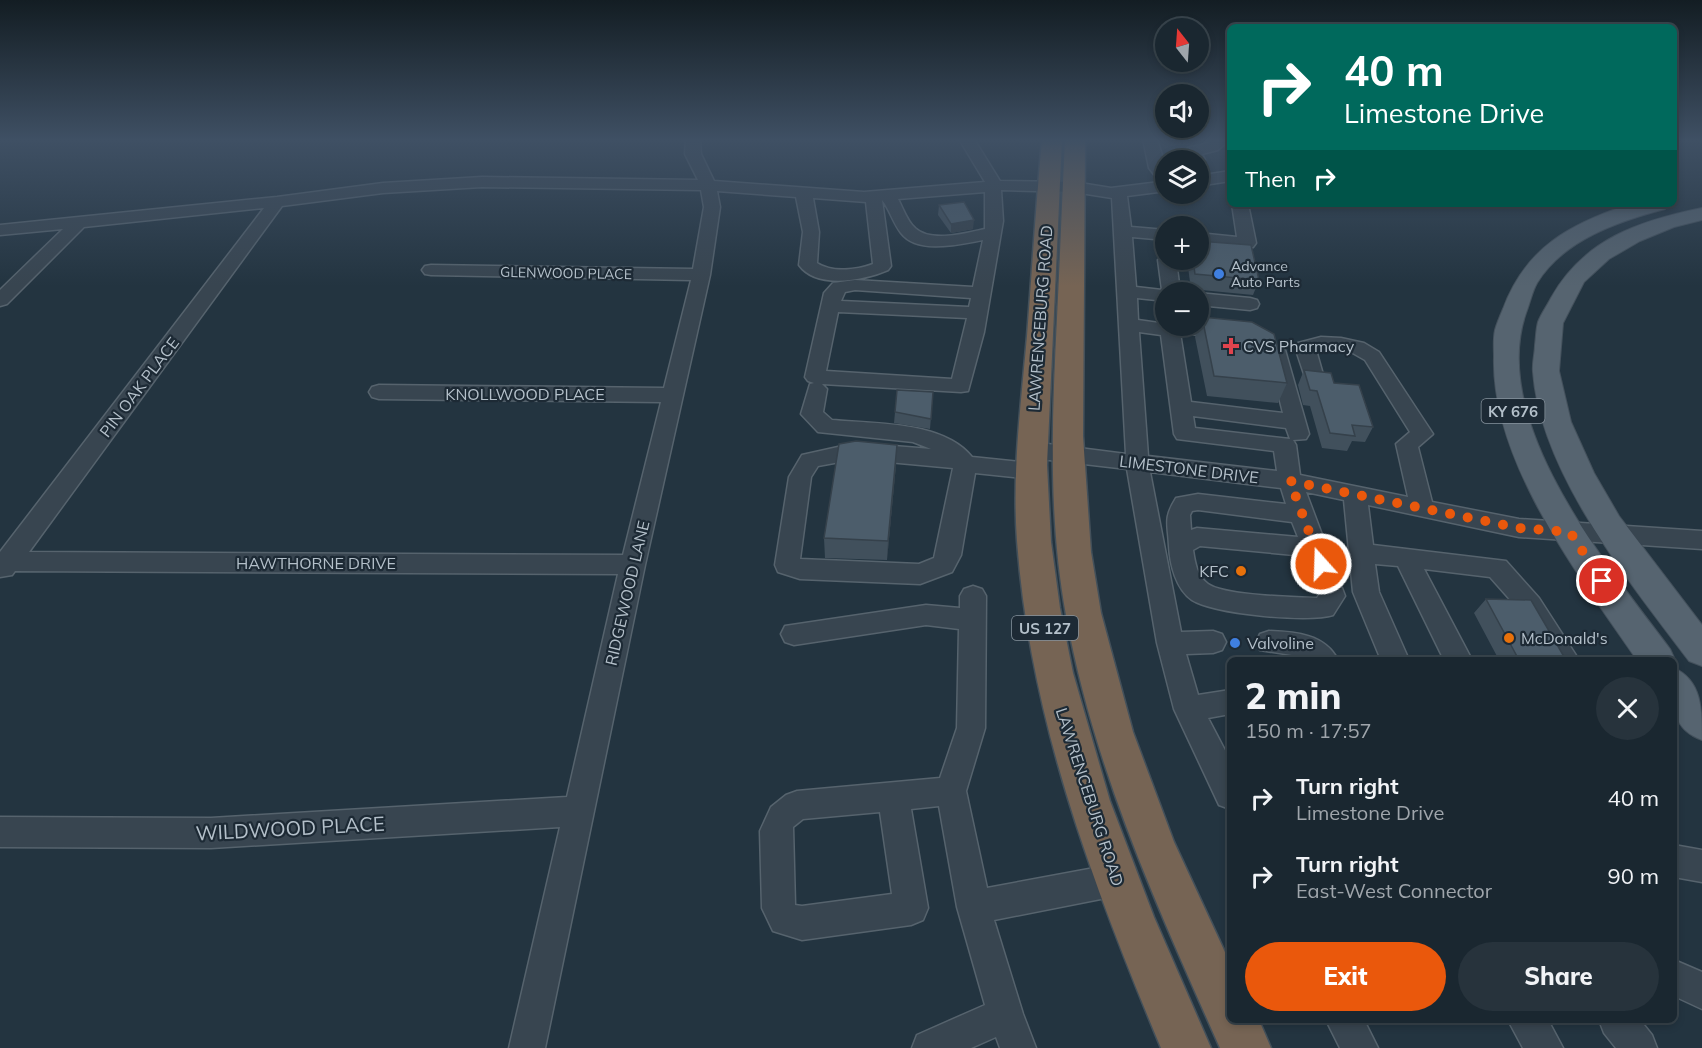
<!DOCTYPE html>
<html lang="en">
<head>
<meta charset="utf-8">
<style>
  :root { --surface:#1a2730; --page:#27333c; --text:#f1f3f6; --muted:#9fa5ab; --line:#38444c; --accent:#ea580c }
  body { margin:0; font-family:Mulish,sans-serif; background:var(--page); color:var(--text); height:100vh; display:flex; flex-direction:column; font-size:22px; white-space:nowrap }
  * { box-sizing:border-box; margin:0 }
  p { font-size:20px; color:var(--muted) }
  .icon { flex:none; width:33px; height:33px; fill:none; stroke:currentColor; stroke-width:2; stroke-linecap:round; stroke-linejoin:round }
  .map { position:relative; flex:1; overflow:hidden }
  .drawer { position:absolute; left:1227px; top:657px; width:450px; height:366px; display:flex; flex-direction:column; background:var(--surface); border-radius:9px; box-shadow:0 3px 9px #0003,0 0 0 2px var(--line) }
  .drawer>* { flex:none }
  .hud { position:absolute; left:1227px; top:24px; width:450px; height:183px; border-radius:9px; box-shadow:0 3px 9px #0003,0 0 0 2px var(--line); background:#00695c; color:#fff; overflow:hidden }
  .needle { width:39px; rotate:343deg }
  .tools { position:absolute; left:1155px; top:18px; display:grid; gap:12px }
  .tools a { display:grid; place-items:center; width:54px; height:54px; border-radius:50%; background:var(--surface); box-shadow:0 3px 9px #0003,0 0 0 2px var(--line); font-size:30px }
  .pin { position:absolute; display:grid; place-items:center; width:51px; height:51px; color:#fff; margin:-26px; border:3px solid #fff; border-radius:50%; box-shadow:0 2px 6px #0007 }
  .me { position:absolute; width:66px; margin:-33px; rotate:340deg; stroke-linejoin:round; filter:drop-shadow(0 0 4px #0008) }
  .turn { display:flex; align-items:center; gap:21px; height:126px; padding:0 18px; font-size:27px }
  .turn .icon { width:78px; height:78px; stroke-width:2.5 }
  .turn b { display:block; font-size:42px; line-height:51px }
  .then { display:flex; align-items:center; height:57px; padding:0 18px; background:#0003; gap:12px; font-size:22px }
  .round { display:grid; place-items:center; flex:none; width:63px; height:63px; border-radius:32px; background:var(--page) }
  .headline { display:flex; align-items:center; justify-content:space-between; height:102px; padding:0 18px }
  h1 { font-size:36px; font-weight:800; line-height:45px }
  .button { display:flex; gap:12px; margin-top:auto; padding:12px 18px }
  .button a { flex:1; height:69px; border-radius:36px; background:var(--accent); color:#fff; font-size:24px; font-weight:800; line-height:69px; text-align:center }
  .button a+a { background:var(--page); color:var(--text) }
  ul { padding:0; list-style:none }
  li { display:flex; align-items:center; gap:18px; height:78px; padding:0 18px }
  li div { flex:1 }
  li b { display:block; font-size:22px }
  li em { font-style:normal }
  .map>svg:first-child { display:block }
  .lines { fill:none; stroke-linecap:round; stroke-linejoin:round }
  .minor-casing { stroke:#56636d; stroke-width:3 }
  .major-casing { stroke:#44515c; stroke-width:2 }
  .highway-casing { stroke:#43505a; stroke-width:3 }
  .minor { fill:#384550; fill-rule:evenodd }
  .major { fill:#566470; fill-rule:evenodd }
  .highway { fill:#766454; fill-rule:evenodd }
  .wall { fill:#41505c }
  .shaded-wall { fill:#35414b }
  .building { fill:#4c5d6b; stroke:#35414b; stroke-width:1.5 }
  .route { stroke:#ea580c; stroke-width:10; stroke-dasharray:0 18 }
  .shop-dot { fill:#3f7fe0; stroke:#1d2a35; stroke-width:2 }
  .health-dot { fill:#e0444e; stroke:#1d2a35; stroke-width:2 }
  .food-dot { fill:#e8710a; stroke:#1d2a35; stroke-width:2 }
  .labels { text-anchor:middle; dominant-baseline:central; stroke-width:4.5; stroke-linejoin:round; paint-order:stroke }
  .far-poi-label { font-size:14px; fill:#b4c0ca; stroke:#1d2a35; text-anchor:start }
  .far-street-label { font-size:14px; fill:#b4c0ca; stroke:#1d2a35 }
  .shield { fill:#1d2a35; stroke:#87939d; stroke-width:1.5 }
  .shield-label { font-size:15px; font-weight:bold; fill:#b4c0ca }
  .street-label { font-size:16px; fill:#b4c0ca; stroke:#1d2a35 }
  .poi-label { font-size:16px; fill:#b4c0ca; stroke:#1d2a35; text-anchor:start }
  .near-street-label { font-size:20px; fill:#b4c0ca; stroke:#1d2a35 }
</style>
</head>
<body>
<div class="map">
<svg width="1702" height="1048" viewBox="0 0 1702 1048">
  <rect width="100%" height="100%" fill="#233440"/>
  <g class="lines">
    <g class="minor-casing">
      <path id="minor" d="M686,139H700L701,154L714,181L864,192L985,182L959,139H974L1000,181L1074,182L1111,188L1160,182L1149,168L1143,139H1157L1166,168V191L1127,196L1131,227L1166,230V240L1132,237L1136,287L1162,290L1158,260L1166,255V260H1176L1180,292H1166V301L1137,298L1138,320L1166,324V326H1198V323L1238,328L1241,332L1238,336L1231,338L1180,333L1191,402L1283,413L1268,354L1271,350H1285L1309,434L1306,439L1293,440L1296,445L1300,475L1408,497L1396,444L1410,432L1365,360L1351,352L1316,350L1324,378L1321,383L1314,384L1307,383L1295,347L1298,343L1321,337L1341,338L1364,343L1379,352L1433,434L1418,447L1432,502L1519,519L1702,531V549L1519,537L1368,505L1373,545L1506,561L1539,598L1579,660H1550L1521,612L1490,577L1424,569L1472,660H1444L1398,566L1375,564L1379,592L1409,660H1381L1353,592L1344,500L1306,492L1345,596L1333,615C1309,623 1214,614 1192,600C1176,589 1170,565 1169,546C1168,523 1163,519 1176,498L1198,494L1286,504L1281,488L1150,472L1181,632L1213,631L1222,634L1226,642L1222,650L1213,653L1186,654L1198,695L1230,690V714L1208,718L1230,760V809L1219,805L1174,709L1157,643L1127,469L1032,458L1024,455L1021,450L1024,445L1032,442L1126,454L1112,198L1074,192L1001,190L1003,221L984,332L968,391L961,392L822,384L827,389L823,412L832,420C875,424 943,421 972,457L1031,463L1039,465L1042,471L1039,477L1031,479L975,473L961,555L952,572L920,584L800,579L778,572L775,565L789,477L802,455L856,443L931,449L913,442L818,432L801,414L810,384L814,383L808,381L805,377L824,293L833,283L855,280L973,287L983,240C960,244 918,255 901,233C893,223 889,208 882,200L891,266L888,270C865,280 817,290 799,265L803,232L796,197L717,191L720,207L710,275L645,565L545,1048H509L560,827L211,848L0,847V817L211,818L567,797L618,574L15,571L12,575L0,577V552L264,208L84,227L7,304L0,306V290L63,229L0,235V225L277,197L383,183L482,177L698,180L685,154ZM482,187L701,190L704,207L693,269L431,265L425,266L422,270L425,274L431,275L691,280L664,388L379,385L372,387L369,392L372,397L379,399L661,402L623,555L29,552L282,206L383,193ZM985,192V229C966,233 931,243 915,228C907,221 903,208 898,199ZM813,198L866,202L873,264C857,270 832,273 817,263L819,232ZM855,290L971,298L969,307L841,301L845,292ZM838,312L967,318L952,379L826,371ZM1139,332L1161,335L1174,434L1177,439L1274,451L1277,471L1148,456ZM1193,416L1286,428L1290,439L1195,428ZM856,459L953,468L934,558L919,564L800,559L811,477L818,466ZM1198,510L1292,522L1298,537L1197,528L1191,530L1190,515L1192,511ZM1200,546L1305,556L1319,595L1317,598C1295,597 1225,596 1208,584C1197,576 1195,563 1193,550Z
        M1213,139H1230L1218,150L1202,154L1205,160L1202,163L1198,164V160H1190L1186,151L1188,148L1208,143Z
        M1230,171V181L1198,186V176Z
        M1232,204H1248L1256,243L1253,247L1247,248L1198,243V233L1237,237Z
        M1198,293L1250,298L1257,300L1259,304L1257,308L1250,310L1198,305Z
        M973,586L982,589L986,596L985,728L966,791L987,888L1116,864L1128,869L1132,880L1128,891L1116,896L994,920L1023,1014L1036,1048H1000L996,1037L971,1048H912L917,1035L985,1005L957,907L939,806L911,809L928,908L923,920L911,925L802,940L773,931L762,908L760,831L771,807L786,795L797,791L940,778L957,728L959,629L926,625L794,645L785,642L781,634L785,626L926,605L960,608V596L964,589ZM880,812L892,894L802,906L795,905L793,827L803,819Z
        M1269,631C1295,632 1325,634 1338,660H1306L1298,656L1260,650L1256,642L1260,634Z
        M1674,845L1702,850V882L1674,877Z
        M1674,960L1702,972V1009L1674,996Z
        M1326,1020H1364L1378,1048H1340Z
        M1508,1020H1548L1563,1048H1523Z
        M1599,1020H1640L1652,1035L1657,1048H1616L1604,1033Z"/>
    </g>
    <g class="major-casing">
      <path id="major" d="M1630,204H1668L1665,209C1619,221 1563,240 1537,283C1532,292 1530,303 1526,313C1488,423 1608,566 1670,649L1675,660L1674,662V660H1637C1580,577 1491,462 1494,357C1494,349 1493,339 1495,330C1497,323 1500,316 1503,309C1526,247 1570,224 1630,204Z
        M1702,208V220L1674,227L1640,241L1609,259L1584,282L1563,323L1559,371L1571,422L1594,473L1619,516L1702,625V666L1689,661C1630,583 1540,472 1533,372C1532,363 1535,353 1535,345C1536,338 1536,329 1538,322C1541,314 1547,306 1551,298C1584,239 1639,221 1702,208Z
        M1674,668C1702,681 1702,709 1702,740C1667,727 1674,699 1674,668Z"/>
    </g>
    <g class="highway-casing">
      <path id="highway" d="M1042,139H1062L1047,465L1051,542L1060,608L1073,673L1110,801L1154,917L1211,1048H1161C1093,885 1030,719 1017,541C1012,472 1021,404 1027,336C1032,270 1036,205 1042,139Z
        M1065,139H1085L1083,436L1091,552L1101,613L1133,732L1174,842L1230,963V1020H1259L1271,1048H1220C1157,906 1094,769 1066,615C1048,517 1052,417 1057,318C1060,259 1062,199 1065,139Z"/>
    </g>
    <use href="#minor" class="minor"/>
    <use href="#major" class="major"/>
    <use href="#highway" class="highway"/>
  </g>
  <path class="wall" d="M939,205L973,229L951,233L938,215Z
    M1187,260H1198L1259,280L1253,295L1191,289Z
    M1202,317L1287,383L1278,403L1207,396L1195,337Z
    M1304,370L1334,383L1373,427L1365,442L1352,441L1347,451L1322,448L1310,406L1303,405L1298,385Z
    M933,392L930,429L894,423L895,412Z
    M897,445L896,465L887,560L825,558L824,538Z
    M1486,599L1566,660H1499L1474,613Z"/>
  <path class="shaded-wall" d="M974,220L973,229L951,233V224Z
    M897,445L896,465L887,560L888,541Z"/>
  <path class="building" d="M964,202L974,220L951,224L939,205Z
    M1198,241L1251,245L1259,280L1195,274L1193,260H1198Z
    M1202,317L1252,322L1274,334L1287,383L1214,376Z
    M1304,370L1331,373L1334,383L1359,385L1373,427L1352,425L1355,436L1330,433L1317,391L1310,390Z
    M897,390L933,392L931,419L895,412Z
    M856,441L897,445L888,541L824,538L839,444Z
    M1486,599L1531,600L1566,660H1519Z"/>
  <linearGradient id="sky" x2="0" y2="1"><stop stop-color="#131d23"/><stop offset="0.49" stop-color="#3f5064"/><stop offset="1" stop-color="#3f5064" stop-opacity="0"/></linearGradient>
  <rect width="1702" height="286" fill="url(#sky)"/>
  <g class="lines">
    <path class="route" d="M1321,564L1290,481L1519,528L1570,532L1602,581"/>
  </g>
  <g class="shop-dot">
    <circle cx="1219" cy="274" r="6"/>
    <circle cx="1235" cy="643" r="6"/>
  </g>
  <path class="health-dot" d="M1228 337h6v6h6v6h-6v6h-6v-6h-6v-6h6z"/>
  <g class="food-dot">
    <circle cx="1241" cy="571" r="6"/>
    <circle cx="1509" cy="638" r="6"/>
  </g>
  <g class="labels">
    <g class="far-poi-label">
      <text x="1231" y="266">Advance<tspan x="1231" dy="16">Auto Parts</tspan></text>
    </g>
    <g class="far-street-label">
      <text transform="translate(566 273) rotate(1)">GLENWOOD PLACE</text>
    </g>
    <g class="shield">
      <rect x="1481.5" y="399" width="63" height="24" rx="4.5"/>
      <rect x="1012" y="616" width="66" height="24" rx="4.5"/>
    </g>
    <g class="shield-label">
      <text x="1513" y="411">KY 676</text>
      <text x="1045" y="628">US 127</text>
    </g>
    <g class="street-label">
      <text transform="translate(1040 318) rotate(-86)">LAWRENCEBURG ROAD</text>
      <text transform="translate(139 387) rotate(-53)">PIN OAK PLACE</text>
      <text x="525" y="394">KNOLLWOOD PLACE</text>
      <text transform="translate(1189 469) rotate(7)">LIMESTONE DRIVE</text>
      <text x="316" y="563">HAWTHORNE DRIVE</text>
      <text transform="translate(627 593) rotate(-77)">RIDGEWOOD LANE</text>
      <text transform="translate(1090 797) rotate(72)">LAWRENCEBURG ROAD</text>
    </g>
    <g class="poi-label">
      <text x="1243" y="346">CVS Pharmacy</text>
      <text x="1229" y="571" text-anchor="end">KFC</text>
      <text x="1521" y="638">McDonald's</text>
      <text x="1247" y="643">Valvoline</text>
    </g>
    <g class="near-street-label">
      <text transform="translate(290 828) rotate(-3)">WILDWOOD PLACE</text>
    </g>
  </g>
</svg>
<div class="tools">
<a><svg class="needle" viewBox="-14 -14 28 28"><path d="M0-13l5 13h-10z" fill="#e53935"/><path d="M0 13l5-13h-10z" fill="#9fa5ab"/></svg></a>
<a><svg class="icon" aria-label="sound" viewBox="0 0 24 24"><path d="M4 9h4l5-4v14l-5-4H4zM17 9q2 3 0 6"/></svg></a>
<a><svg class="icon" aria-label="layers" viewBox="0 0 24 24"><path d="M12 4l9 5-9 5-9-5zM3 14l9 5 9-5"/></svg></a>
<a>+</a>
<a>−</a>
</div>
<div class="pin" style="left:1602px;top:581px;background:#d93025"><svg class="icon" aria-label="arrive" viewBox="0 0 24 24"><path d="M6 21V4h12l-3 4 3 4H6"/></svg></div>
<svg class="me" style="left:1321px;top:564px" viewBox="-20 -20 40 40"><circle r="17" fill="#ea580c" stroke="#fff" stroke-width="3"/><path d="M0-11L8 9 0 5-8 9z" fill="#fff"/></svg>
<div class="hud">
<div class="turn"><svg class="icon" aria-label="right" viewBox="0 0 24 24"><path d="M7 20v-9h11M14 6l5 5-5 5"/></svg><div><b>40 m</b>Limestone Drive</div></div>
<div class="then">Then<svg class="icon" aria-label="right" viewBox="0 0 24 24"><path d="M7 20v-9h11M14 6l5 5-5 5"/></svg></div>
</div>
<section class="drawer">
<div class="headline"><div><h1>2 min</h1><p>150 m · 17:57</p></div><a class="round"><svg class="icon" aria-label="close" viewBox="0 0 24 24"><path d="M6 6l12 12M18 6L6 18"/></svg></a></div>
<ul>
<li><svg class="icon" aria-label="right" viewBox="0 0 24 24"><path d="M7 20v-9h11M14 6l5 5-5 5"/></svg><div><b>Turn right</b><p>Limestone Drive</p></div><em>40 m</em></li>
<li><svg class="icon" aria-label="right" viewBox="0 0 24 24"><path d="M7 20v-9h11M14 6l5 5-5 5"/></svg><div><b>Turn right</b><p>East-West Connector</p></div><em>90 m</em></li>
</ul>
<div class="button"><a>Exit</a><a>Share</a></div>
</section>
</div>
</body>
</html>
